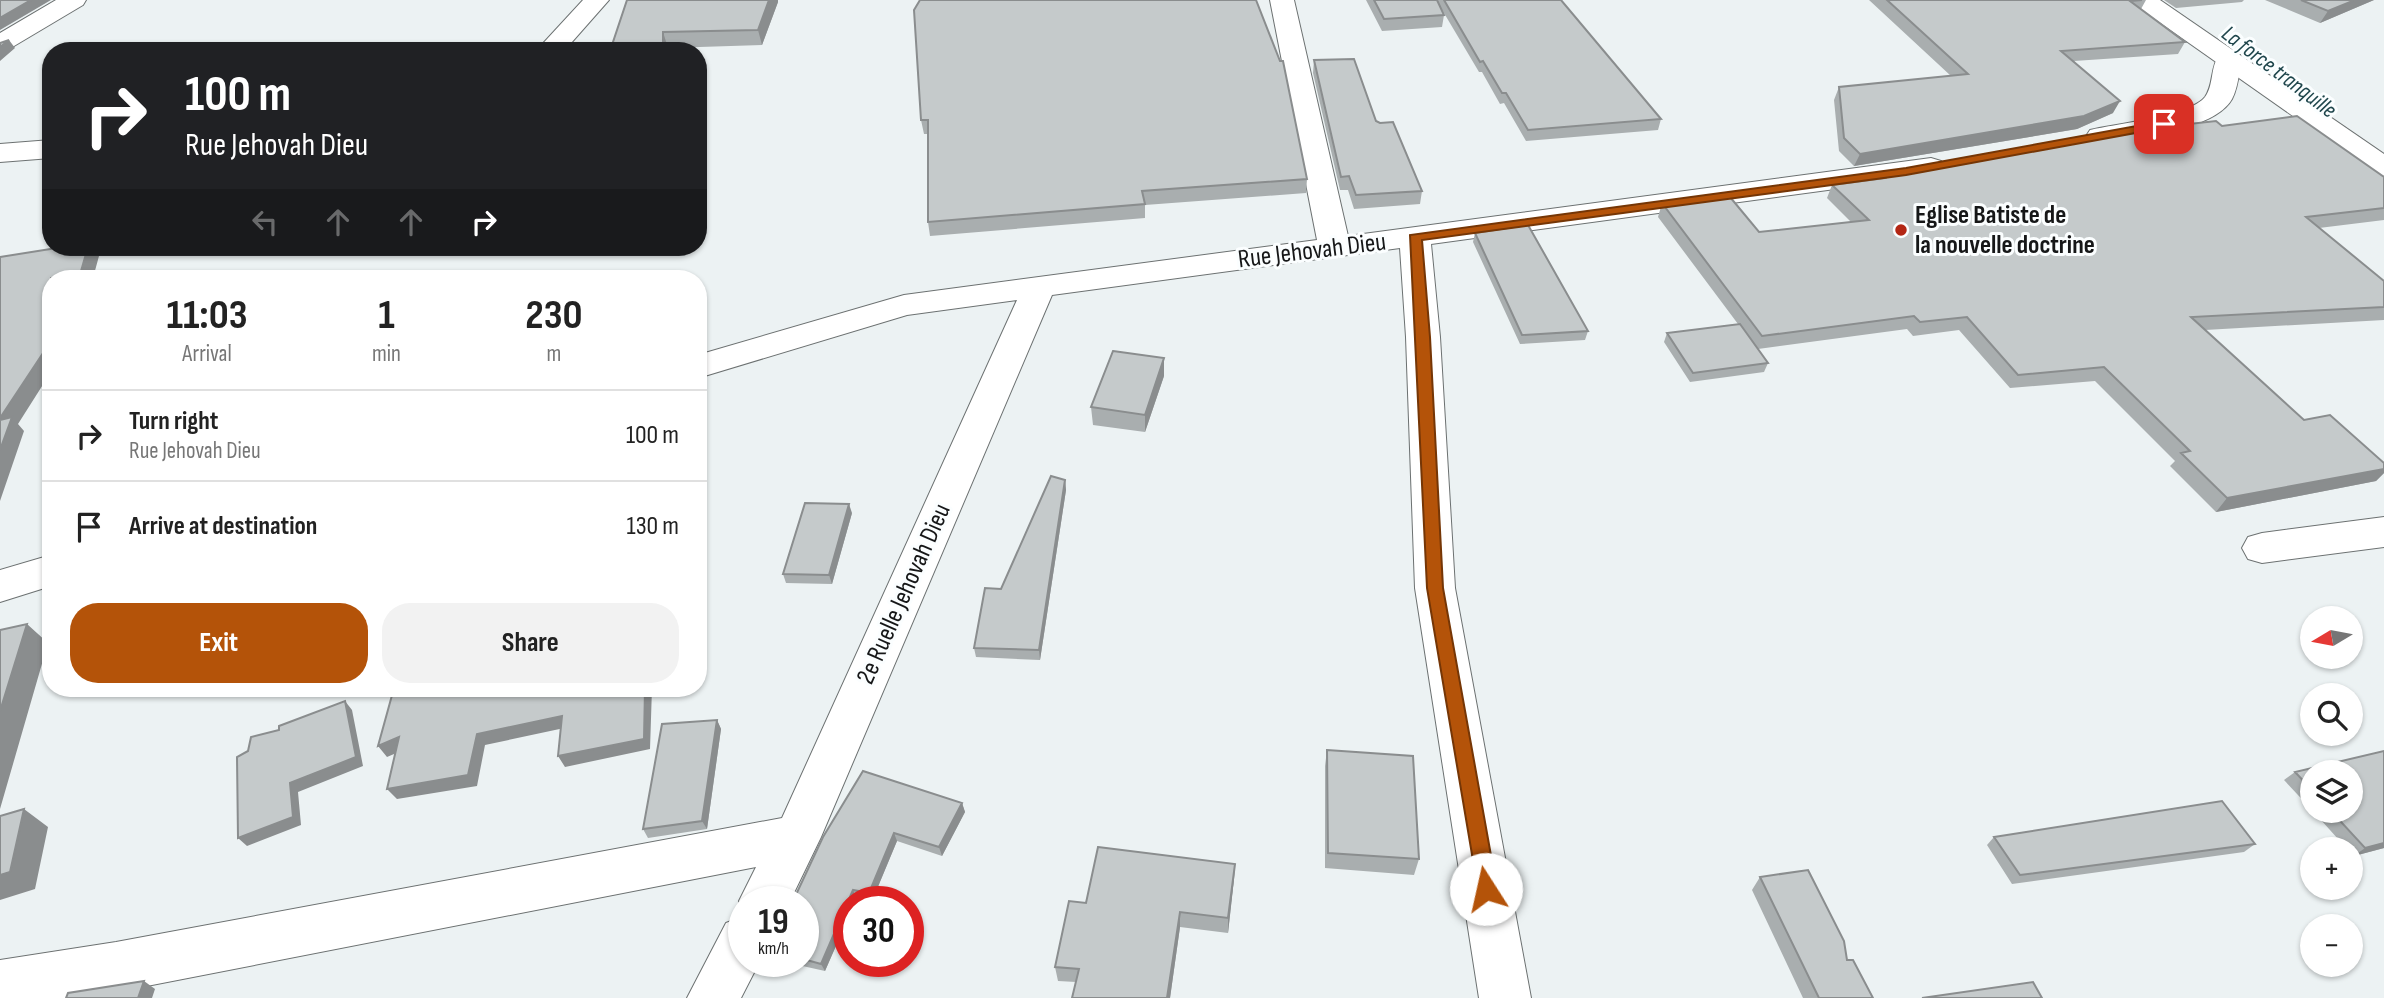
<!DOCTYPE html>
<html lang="en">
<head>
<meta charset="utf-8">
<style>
  :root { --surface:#fff; --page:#f2f2f2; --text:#222; --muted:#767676; --line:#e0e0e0; --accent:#b45309 }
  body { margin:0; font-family:"Sofia Sans Condensed",sans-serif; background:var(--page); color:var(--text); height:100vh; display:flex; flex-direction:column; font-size:26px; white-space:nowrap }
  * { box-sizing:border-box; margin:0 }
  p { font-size:23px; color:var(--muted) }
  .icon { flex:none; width:38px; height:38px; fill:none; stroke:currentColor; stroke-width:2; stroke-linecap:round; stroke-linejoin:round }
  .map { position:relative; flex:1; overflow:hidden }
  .side { position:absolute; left:42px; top:270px; width:665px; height:427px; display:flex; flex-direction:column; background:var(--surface); border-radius:28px; box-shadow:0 2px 5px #0004 }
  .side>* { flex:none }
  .banner { position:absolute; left:42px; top:42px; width:665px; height:214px; border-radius:28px; box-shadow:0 2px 5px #0004; background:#202124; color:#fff; overflow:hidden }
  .needle { width:46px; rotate:260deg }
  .controls { position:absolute; left:2300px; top:606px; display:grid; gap:14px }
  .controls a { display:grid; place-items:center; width:63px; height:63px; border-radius:50%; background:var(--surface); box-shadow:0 2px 5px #0004; font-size:35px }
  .speed { position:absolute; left:728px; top:886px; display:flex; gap:14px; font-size:35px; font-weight:700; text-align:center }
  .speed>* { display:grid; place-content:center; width:91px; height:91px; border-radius:50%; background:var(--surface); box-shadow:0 2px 5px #0004; line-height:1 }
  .speed small { font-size:18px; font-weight:400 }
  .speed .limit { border:10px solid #d22; background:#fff; color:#111 }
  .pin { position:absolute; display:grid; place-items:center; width:60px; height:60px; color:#fff; margin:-30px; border-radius:14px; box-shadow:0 4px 10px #0006 }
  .me { position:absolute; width:77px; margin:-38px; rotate:350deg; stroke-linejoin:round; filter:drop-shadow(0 0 5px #0008) }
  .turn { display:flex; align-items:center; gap:24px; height:147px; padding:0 28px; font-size:32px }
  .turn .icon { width:91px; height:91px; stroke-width:2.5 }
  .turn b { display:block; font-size:49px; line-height:60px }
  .lanes { display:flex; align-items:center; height:66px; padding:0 28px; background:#0003; justify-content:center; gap:35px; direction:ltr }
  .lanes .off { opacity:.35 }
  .eta { display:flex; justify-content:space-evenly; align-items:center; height:119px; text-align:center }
  .eta b { font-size:42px; font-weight:700; line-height:49px }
  .button { display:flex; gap:14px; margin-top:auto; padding:14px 28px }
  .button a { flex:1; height:80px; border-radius:28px; background:var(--accent); color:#fff; font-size:28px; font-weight:700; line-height:80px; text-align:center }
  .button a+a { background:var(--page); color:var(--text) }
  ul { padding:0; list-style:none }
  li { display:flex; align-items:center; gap:21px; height:91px; padding:0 28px; border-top:2px solid var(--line) }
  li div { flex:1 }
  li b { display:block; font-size:26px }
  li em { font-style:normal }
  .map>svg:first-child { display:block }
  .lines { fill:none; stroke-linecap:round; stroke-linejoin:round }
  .minor-casing { stroke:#6c7171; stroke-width:2 }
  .tertiary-casing { stroke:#6c7171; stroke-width:2 }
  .minor { fill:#fff; fill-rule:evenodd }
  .tertiary { fill:#fff; fill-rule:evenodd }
  .wall { fill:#a9aeaf }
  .shaded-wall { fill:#8a8d8e }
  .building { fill:#c5cacb; stroke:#8a8d8e; stroke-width:2 }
  .route { fill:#b45309; stroke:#753606; stroke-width:2 }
  .poi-dot { fill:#b32614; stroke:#fbfeff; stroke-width:2.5 }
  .labels { text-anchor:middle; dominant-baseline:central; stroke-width:6; stroke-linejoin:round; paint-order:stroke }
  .far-water-label { font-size:23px; font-style:italic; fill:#1f464c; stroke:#fbfeff }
  .poi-label { font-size:26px; font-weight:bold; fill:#161718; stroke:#fbfeff; text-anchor:start }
  .street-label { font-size:26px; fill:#161718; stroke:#fbfeff }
</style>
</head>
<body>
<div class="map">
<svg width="2384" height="998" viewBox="0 0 2384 998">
  <rect width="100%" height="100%" fill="#ecf2f3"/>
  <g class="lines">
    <g class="minor-casing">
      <path id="minor" d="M56,0H86L83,5L9,49L0,52V33Z
        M583,0H609L564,51H536Z
        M1270,0H1294L1348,236L1931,158L1941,161L1946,167L1941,173L1931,176L1431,244L1440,337L1455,588L1531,998H1479L1415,588L1406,337L1400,248L1052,295L821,837L790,901H744V911L739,901L756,867L116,992L81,998H0V960L116,942L782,818L1017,300L907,315L698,378V355L904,295L1317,240Z
        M2228,53L2237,55L2241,61C2239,73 2238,88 2232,99C2214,131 2134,138 2100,145L2090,142L2086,136L2090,130C2115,124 2190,116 2205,97C2214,85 2210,68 2219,55Z
        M51,140V158L0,162V144Z
        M2384,517V547L2262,563L2248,559L2242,548L2248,537L2262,533Z
        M51,555V586L0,602V570Z
        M744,916V961H760L741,998H687L726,923Z"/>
    </g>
    <g class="tertiary-casing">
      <path id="tertiary" d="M2132,0H2160L2384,154V176L2374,173L2135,5Z"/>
    </g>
    <use href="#minor" class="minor"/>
    <use href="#tertiary" class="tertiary"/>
  </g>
  <path class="wall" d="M627,0L778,2L762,45L668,48Z
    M1366,0H1561L1661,119L1658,130L1526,141L1504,103L1500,104L1482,72H1479L1441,8L1444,15L1442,27L1382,31Z
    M1869,0H2146L2141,9L2185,42L2178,54L2074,61L2113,113L2077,129L1854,166L1839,151L1834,100L1839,87L1951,76Z
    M2164,0H2244L2242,2L2176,8Z
    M2265,0H2374L2320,23Z
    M914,10L1307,179L1306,193L1145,205V218L930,236L928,222V134H924L921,120Z
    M1314,60L1422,191L1420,204L1354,209L1348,190H1340L1313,73Z
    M2222,126L2384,177V220L2319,228L2384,281V320L2205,330L2304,420L2384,463V473L2376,481L2216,512L2170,466L2175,461L2095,381L2010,388L1959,330L1913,336L1907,329L1758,349L1768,363L1764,372L1690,382L1664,342L1667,333L1738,324L1658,217L1662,203L1759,232L1851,222L1827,198L1832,185L1879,178L1881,174L2153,128Z
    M1475,233L1588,331L1585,340L1520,344L1473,242Z
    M1164,376L1145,432L1093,425L1091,407Z
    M1065,480L1066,490L1040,660L976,657L974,648L1001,589Z
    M852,513L832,584L786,583L783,574Z
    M717,720L721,729L707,829L648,838L643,829Z
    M1327,750L1419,859L1414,875L1325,868V766Z
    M2384,751V848L2354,856L2350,852V849H2347L2312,810H2350V772H2312V810L2284,780L2295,772Z
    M962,803L965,812L942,856L897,841L872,901L856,898L849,901V916L825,971L780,961H803V901L823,837Z
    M1994,837L2255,844L2244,852L2012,884L1987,845Z
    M1235,864L1234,879L1228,933L1180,927L1170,998H1072L1076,982L1058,981L1055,967L1086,903Z
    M1760,877L1847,960L1873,998H1803L1752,890Z"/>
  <path class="shaded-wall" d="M31,0H51L0,30V18Z
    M769,0H778V2L762,45L758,30Z
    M2355,0H2374L2320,23L2328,11Z
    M663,32L668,48V51H663Z
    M9,40L15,48L0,61V47Z
    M2120,101L2113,113L2077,129L1854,166L1860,154Z
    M88,247H93L99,256L93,278H79Z
    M117,247H166L122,253Z
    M51,341V372L18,424L24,431L0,501V418Z
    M1164,358V376L1145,432V415Z
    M2384,469V473L2376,481L2216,512L2227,498Z
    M1065,480L1066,490L1040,660L1039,650Z
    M849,504L852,513L832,584L829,575Z
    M27,624L48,643L0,809V711Z
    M645,688H652L650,749L565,767L558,756Z
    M345,701L352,710L363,766L298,792L301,825L247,846L238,838Z
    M562,716L569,727L485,745L477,786L397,799L387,789L477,734Z
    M717,720L721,729L707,829L702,821Z
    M399,737L408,748L387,757L378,746Z
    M962,803L965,812L942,856L939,847Z
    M24,809L48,827L35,889L0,900V875Z
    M894,833L897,841L872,901L869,893Z
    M2384,843V848L2354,856L2365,848Z
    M1235,864L1234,879L1228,933V918Z
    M853,890L856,898L855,901H849V916L825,971L821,964Z
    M1180,912V927L1170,998H1167Z
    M144,981L155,989L152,998H138Z"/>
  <path class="building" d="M0,0H31L0,18Z
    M627,0H769L758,30L663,32V51H610Z
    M920,0H1256L1280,61H1283L1307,179L1142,191L1145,204L928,222V120H921L914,10Z
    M1374,0H1437L1444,15L1384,19Z
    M1444,0H1561L1661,119L1528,130L1506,93H1502L1483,61L1480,62Z
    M1887,0H2142L2130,1L2185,42L2061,51L2120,101L2084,116L1860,154L1844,138L1839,87L1968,74Z
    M2301,0H2355L2328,11Z
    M9,40L0,47V43Z
    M1354,59L1376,121L1380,123L1393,122L1422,191L1356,195L1349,176L1341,177L1314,60Z
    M2297,116L2384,177V208L2306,217L2384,281V307L2191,317L2304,420L2330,415L2384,463V469L2227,498L2181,453L2190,451L2104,367L2018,375L1967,317L1920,322L1914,316L1762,336L1662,203L1723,195L1730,197L1759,232L1869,220L1832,185L1885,178L1881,174L2150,126L2153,128L2216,121L2222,126Z
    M1528,225L1588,331L1522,335L1475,233Z
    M63,247H88L79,278H51V341L0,418V257Z
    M1740,324L1768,363L1693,373L1667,333Z
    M1113,351L1164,358L1145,415L1091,407Z
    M12,417L0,450V420Z
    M1051,476L1065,480L1039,650L974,648L985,588L1001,589Z
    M805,503L849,504L829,575L783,574Z
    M27,624L0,711V630Z
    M394,688H645L644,739L558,756L562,716L477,734L468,775L387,789L399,737L378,746Z
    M345,701L356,757L290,783L293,817L238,838L237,757L248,751L251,737L279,730V726Z
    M717,720L702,821L643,829L662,724Z
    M1327,750L1413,756L1419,859L1328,853Z
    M2384,751V843L2365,848L2330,810H2350V772H2312V790L2295,772Z
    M863,771L962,803L939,847L894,833L869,893L853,890L821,964L803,959V901H793L823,837Z
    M2222,801L2255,844L2020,875L1994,837Z
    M24,809L10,872L0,875V816Z
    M1098,847L1235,864L1228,918L1180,912L1167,998H1072L1079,969L1055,967L1069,901L1086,903Z
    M1808,870L1844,941L1847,960H1853L1873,998H1819L1760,877Z
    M144,981L138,998H66L68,993Z
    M2033,982L2042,998H1922Z"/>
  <path class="route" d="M2164,121L2170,124L2168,127L1906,175L1422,240L1430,337L1443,588L1497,889L1494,896L1486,898L1479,896L1427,588L1410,235L1906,168Z"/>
  <circle class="poi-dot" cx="1901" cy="230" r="7"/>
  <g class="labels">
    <g class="far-water-label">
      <text transform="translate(2279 72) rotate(37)">La force tranquille</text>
    </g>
    <g class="poi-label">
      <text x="1915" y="215">Eglise Batiste de<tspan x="1915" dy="30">la nouvelle doctrine</tspan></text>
    </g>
    <g class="street-label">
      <text transform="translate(1312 251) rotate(-7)">Rue Jehovah Dieu</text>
      <text transform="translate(904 594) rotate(-66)">2e Ruelle Jehovah Dieu</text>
    </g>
  </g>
</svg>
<div class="controls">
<a><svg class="needle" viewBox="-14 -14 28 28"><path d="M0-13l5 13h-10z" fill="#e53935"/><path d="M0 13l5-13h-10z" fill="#767676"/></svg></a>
<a><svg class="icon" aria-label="search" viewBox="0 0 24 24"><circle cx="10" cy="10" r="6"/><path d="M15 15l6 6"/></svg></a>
<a><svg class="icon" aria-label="layers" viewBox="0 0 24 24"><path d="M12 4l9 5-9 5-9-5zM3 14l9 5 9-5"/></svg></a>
<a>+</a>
<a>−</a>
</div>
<div class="speed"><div>19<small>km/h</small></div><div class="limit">30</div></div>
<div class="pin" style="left:2164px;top:124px;background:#d93025"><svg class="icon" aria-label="arrive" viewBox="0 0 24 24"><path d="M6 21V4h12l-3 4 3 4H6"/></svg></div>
<svg class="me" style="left:1486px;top:889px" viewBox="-20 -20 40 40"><circle r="19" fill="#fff"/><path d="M0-13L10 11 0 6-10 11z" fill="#b45309"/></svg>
<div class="banner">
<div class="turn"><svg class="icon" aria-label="right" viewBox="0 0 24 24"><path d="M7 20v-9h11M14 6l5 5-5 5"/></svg><div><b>100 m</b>Rue Jehovah Dieu</div></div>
<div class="lanes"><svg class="icon off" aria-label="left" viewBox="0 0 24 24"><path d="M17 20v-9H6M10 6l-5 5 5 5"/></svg><svg class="icon off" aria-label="ahead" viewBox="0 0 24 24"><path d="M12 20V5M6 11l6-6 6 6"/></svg><svg class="icon off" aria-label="ahead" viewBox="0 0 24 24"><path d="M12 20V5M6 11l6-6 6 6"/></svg><svg class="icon" aria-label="right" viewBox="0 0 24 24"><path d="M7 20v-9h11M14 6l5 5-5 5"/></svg></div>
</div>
<section class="side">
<div class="eta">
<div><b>11:03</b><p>Arrival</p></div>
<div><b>1</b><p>min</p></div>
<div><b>230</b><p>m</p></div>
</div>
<ul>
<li><svg class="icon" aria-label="right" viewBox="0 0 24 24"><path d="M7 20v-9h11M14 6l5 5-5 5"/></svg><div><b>Turn right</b><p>Rue Jehovah Dieu</p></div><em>100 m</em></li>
<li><svg class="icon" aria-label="arrive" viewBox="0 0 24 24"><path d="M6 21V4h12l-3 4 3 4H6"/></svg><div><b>Arrive at destination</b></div><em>130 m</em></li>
</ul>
<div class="button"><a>Exit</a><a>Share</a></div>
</section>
</div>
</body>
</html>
